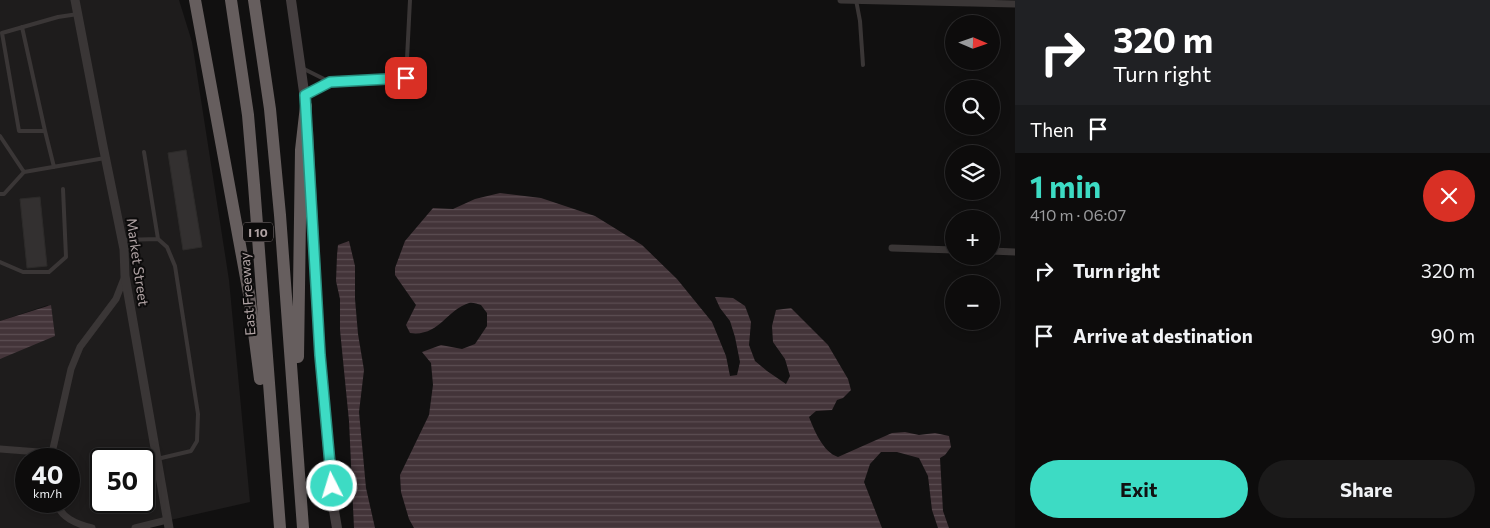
<!DOCTYPE html>
<html lang="en">
<head>
<meta charset="utf-8">
<style>
  :root { --surface:#0d0c0c; --page:#1b1a1a; --text:#f1f3f6; --muted:#9a9b9d; --line:#2d2c2d; --accent:#3ddbc4 }
  body { margin:0; font-family:Commissioner,sans-serif; background:var(--page); color:var(--text); height:100vh; display:flex; flex-direction:column; font-size:19px; white-space:nowrap }
  * { box-sizing:border-box; margin:0 }
  p { font-size:16px; color:var(--muted) }
  .icon { flex:none; width:28px; height:28px; fill:none; stroke:currentColor; stroke-width:2; stroke-linecap:round; stroke-linejoin:round }
  .map { position:relative; flex:1; overflow:hidden }
  .side { display:flex; flex-direction:column; background:var(--surface); width:475px }
  .side>* { flex:none }
  .hud { background:#202124; color:#fff; overflow:hidden }
  .needle { width:32px; rotate:92deg }
  .fabs { position:absolute; left:945px; top:15px; display:grid; gap:10px }
  .fabs a { display:grid; place-items:center; width:55px; height:55px; border-radius:50%; background:var(--surface); box-shadow:0 2px 12px #0003,0 0 0 1px var(--line); font-size:25px }
  .speed { position:absolute; left:15px; top:448px; display:flex; gap:10px; font-size:25px; font-weight:700; text-align:center }
  .speed>* { display:grid; place-content:center; width:65px; height:65px; border-radius:50%; background:var(--surface); box-shadow:0 2px 12px #0003,0 0 0 1px var(--line); line-height:1 }
  .speed small { font-size:12px; font-weight:400 }
  .speed .limit { border:2px solid #111; border-radius:8px; background:#fff; color:#111 }
  .pin { position:absolute; display:grid; place-items:center; width:42px; height:42px; color:#fff; margin:-21px; border-radius:10px; box-shadow:0 2px 8px #0006 }
  .me { position:absolute; width:55px; margin:-28px; rotate:355deg; stroke-linejoin:round; filter:drop-shadow(0 0 4px #0008) }
  .turn { display:flex; align-items:center; gap:18px; height:105px; padding:0 15px; font-size:22px }
  .turn .icon { width:65px; height:65px; stroke-width:2.5 }
  .turn b { display:block; font-size:35px; line-height:42px }
  .then { display:flex; align-items:center; height:48px; padding:0 15px; background:#0003; gap:10px; font-size:19px }
  .round { display:grid; place-items:center; flex:none; width:52px; height:52px; border-radius:26px; background:var(--page) }
  .summary { display:flex; align-items:center; justify-content:space-between; height:85px; padding:0 15px }
  h1 { font-size:30px; font-weight:700; line-height:38px; color:var(--accent) }
  .cta { display:flex; gap:10px; margin-top:auto; padding:10px 15px }
  .cta a { flex:1; height:58px; border-radius:30px; background:var(--accent); color:#111; font-size:20px; font-weight:700; line-height:58px; text-align:center }
  .cta a+a { background:var(--page); color:var(--text) }
  ul { padding:0; list-style:none }
  li { display:flex; align-items:center; gap:15px; height:65px; padding:0 15px }
  li div { flex:1 }
  li b { display:block; font-size:19px }
  li em { font-style:normal }
  main { display:flex; flex:1; min-height:0 }
  .map>svg:first-child { display:block }
  .built { fill:#1e1c1c; fill-rule:evenodd }
  .water { fill:url(#water-rules) }
  .building { fill:#333030; stroke:#2d2b2a }
  .lines { fill:none; stroke-linecap:round; stroke-linejoin:round }
  .service { stroke:#3a3636; stroke-width:4 }
  .minor { stroke:#3a3636; stroke-width:7 }
  .tertiary { stroke:#3a3636; stroke-width:9 }
  .secondary { stroke:#453f40; stroke-width:10 }
  .motorway { stroke:#665e5e; stroke-width:12 }
  .route-casing { stroke:#288e7f; stroke-width:12 }
  .route { stroke:#3ddbc4; stroke-width:9 }
  .labels { text-anchor:middle; dominant-baseline:central; stroke-width:4; stroke-linejoin:round; paint-order:stroke }
  .shield { fill:#0c0b0b; stroke:#7f7576; stroke-width:1 }
  .shield-label { font-size:12px; font-weight:bold; fill:#b0a3a4 }
  .street-label { font-size:14px; fill:#b0a3a4; stroke:#0c0b0b }
</style>
</head>
<body>
<main>
<div class="map">
<svg width="1015" height="528" viewBox="0 0 1015 528">
  <defs>
    <pattern id="water-rules" width="6" height="5" patternUnits="userSpaceOnUse" patternTransform="scale(1.25)"><rect width="6" height="5" fill="#433439"/><path d="M0 2.5h6" fill="none" stroke="#5c4e53"/></pattern>
  </defs>
  <rect width="100%" height="100%" fill="#111010"/>
  <path class="built" d="M0,0H179L192,42L229,280L250,502L135,528H0V359L48,305L0,321ZM26,459H69V501H26ZM101,459H144V501H101Z"/>
  <path class="water" d="M500,193L541,198L595,216L642,245L677,279L712,322L726,356L730,376L737,375L740,362L735,337L730,321L720,308L715,297L733,298L745,306L751,322L749,345L755,361L767,371L786,384L790,376L785,359L773,342L772,326L776,310L791,308L828,345L848,379L851,390L843,398L837,400L832,410L816,411L809,417C814,430 823,452 838,457L892,433L905,432L919,435L935,433L949,436L951,447L945,455L940,458L943,511L949,528H938L932,510L928,476L919,458L897,452H881L870,464L864,482L882,528H414L409,519L401,492L400,475L429,415L433,385L431,363L422,352L441,345L462,349L475,344L487,326V313L481,305C477,304 473,302 469,303C446,310 439,337 410,333L406,325L416,305L395,275V268L405,241L433,208L453,209L475,199Z
    M349,241L355,266V299L358,334L364,370L359,412L366,488L375,528H354L349,421L340,330V299L336,281L337,255L338,245Z
    M51,305L55,336L0,359V321Z"/>
  <path class="building" d="M186,150L202,247L183,250L168,153Z
    M40,197L47,266L27,268L20,199Z"/>
  <g class="lines">
    <path class="service" d="M856,0L860,21L863,65
      M22,27L45,131
      M302,68L330,82L406,78L410,0
      M305,95L330,82
      M0,136L24,172
      M144,152L158,239
      M54,167L45,131H19L2,33L58,17L78,14
      M0,194H4L24,172L105,158
      M122,240L158,239L167,247L175,266L198,414L197,441L191,451L157,459
      M0,262L23,272H49L66,257L63,189"/>
    <path class="minor" d="M841,0L1015,4
      M892,248L954,250
      M991,251L1015,252
      M0,449L52,453
      M52,459V453L71,369L80,347L116,299L125,276
      M56,501C60,518 77,524 92,528
      M135,528L167,520"/>
    <path class="tertiary" d="M75,0L103,146L124,249L125,276L169,528"/>
    <path class="secondary" d="M291,0L307,113
      M308,130L320,355L333,505L337,528"/>
    <path class="motorway" d="M195,0L249,294L260,379
      M231,0L248,115L254,185L280,528
      M254,0L270,109L280,215L303,528
      M298,357L301,150L306,106"/>
  </g>
  <g class="lines">
    <g class="route-casing">
      <path id="route" d="M332,486L320,355L305,95L330,82L406,78"/>
    </g>
    <use href="#route" class="route"/>
  </g>
  <g class="labels">
    <rect class="shield" x="243" y="222.5" width="30" height="19" rx="4"/>
    <g class="shield-label">
      <text x="258" y="232">I 10</text>
    </g>
    <g class="street-label">
      <text transform="translate(138 262) rotate(82)">Market Street</text>
      <text transform="translate(247 294) rotate(-94)">East Freeway</text>
    </g>
  </g>
</svg>
<div class="fabs">
<a><svg class="needle" viewBox="-14 -14 28 28"><path d="M0-13l5 13h-10z" fill="#e53935"/><path d="M0 13l5-13h-10z" fill="#9a9b9d"/></svg></a>
<a><svg class="icon" aria-label="search" viewBox="0 0 24 24"><circle cx="10" cy="10" r="6"/><path d="M15 15l6 6"/></svg></a>
<a><svg class="icon" aria-label="layers" viewBox="0 0 24 24"><path d="M12 4l9 5-9 5-9-5zM3 14l9 5 9-5"/></svg></a>
<a>+</a>
<a>−</a>
</div>
<div class="speed"><div>40<small>km/h</small></div><div class="limit">50</div></div>
<div class="pin" style="left:406px;top:78px;background:#d93025"><svg class="icon" aria-label="arrive" viewBox="0 0 24 24"><path d="M6 21V4h12l-3 4 3 4H6"/></svg></div>
<svg class="me" style="left:332px;top:486px" viewBox="-20 -20 40 40"><circle r="17" fill="#3ddbc4" stroke="#fff" stroke-width="3"/><path d="M0-11L8 9 0 5-8 9z" fill="#fff"/></svg>
</div>
<section class="side">
<div class="hud">
<div class="turn"><svg class="icon" aria-label="right" viewBox="0 0 24 24"><path d="M7 20v-9h11M14 6l5 5-5 5"/></svg><div><b>320 m</b>Turn right</div></div>
<div class="then">Then<svg class="icon" aria-label="arrive" viewBox="0 0 24 24"><path d="M6 21V4h12l-3 4 3 4H6"/></svg></div>
</div>
<div class="summary"><div><h1>1 min</h1><p>410 m · 06:07</p></div><a class="round" style="background:#d93025;color:#fff"><svg class="icon" aria-label="close" viewBox="0 0 24 24"><path d="M6 6l12 12M18 6L6 18"/></svg></a></div>
<ul>
<li><svg class="icon" aria-label="right" viewBox="0 0 24 24"><path d="M7 20v-9h11M14 6l5 5-5 5"/></svg><div><b>Turn right</b></div><em>320 m</em></li>
<li><svg class="icon" aria-label="arrive" viewBox="0 0 24 24"><path d="M6 21V4h12l-3 4 3 4H6"/></svg><div><b>Arrive at destination</b></div><em>90 m</em></li>
</ul>
<div class="cta"><a>Exit</a><a>Share</a></div>
</section>
</main>
</body>
</html>
